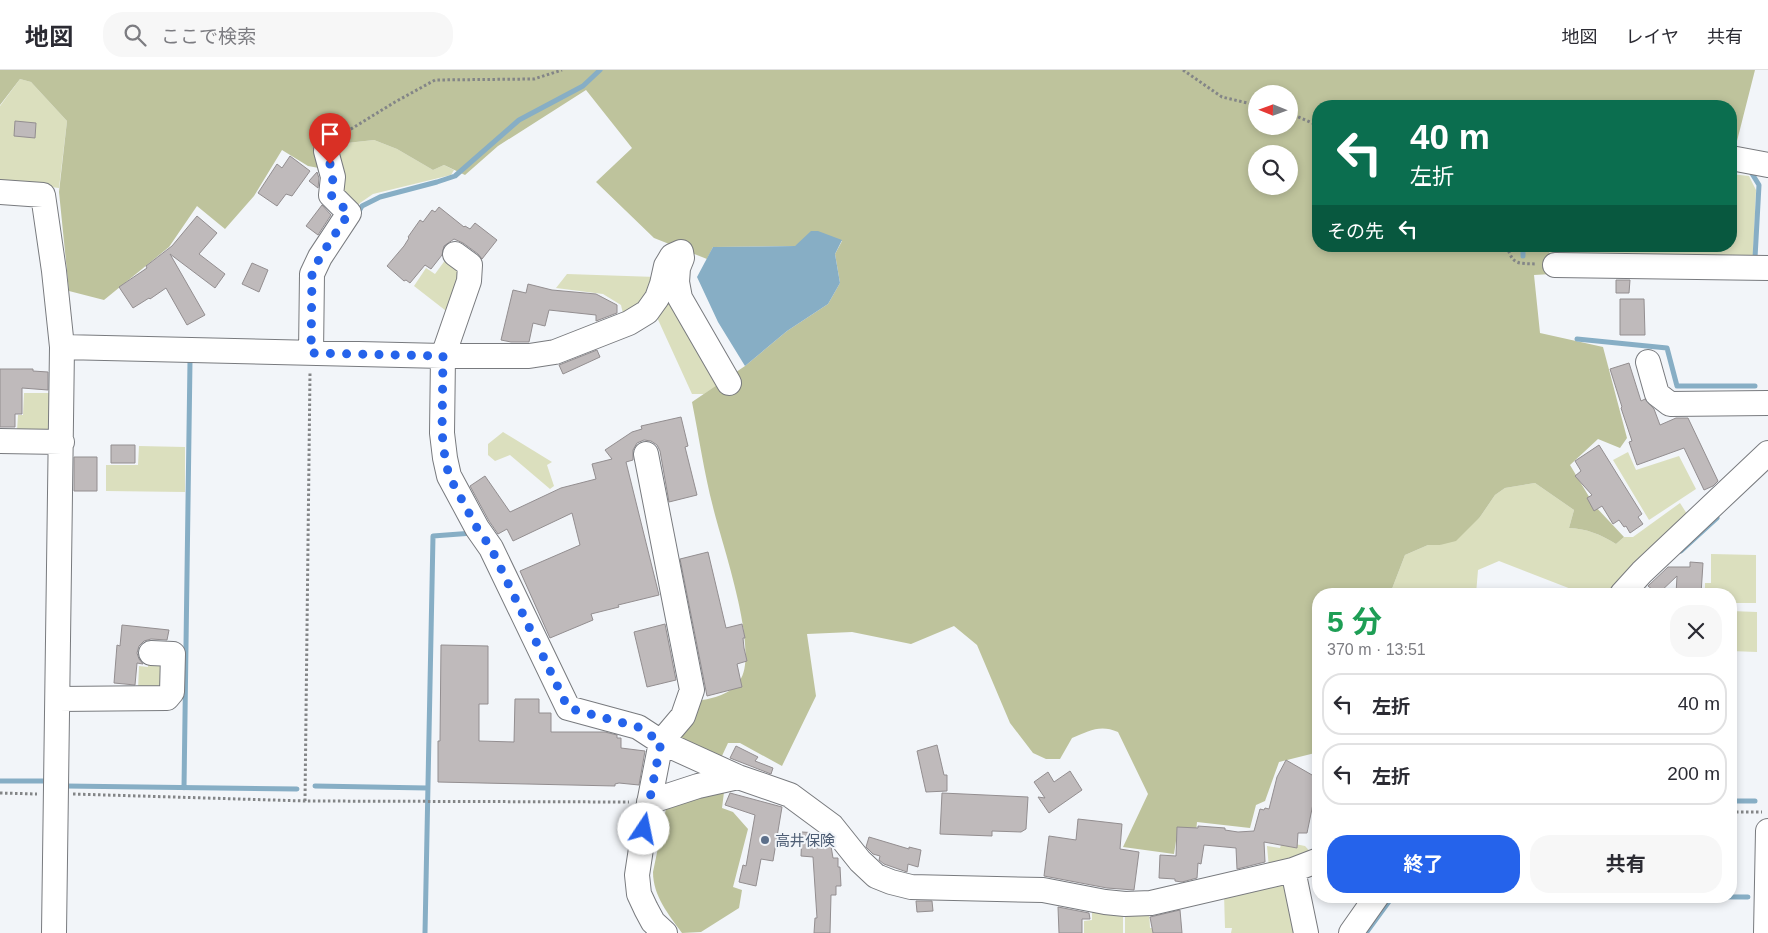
<!DOCTYPE html>
<html lang="ja">
<head>
<meta charset="utf-8">
<style>
  :root { --surface:#fff; --page:#f7f7f7; --text:#2b2b33; --muted:#7c7c81; --line:#e1e1e2; --accent:#2563eb }
  body { margin:0; font-family:Arial,"Noto Sans JP",sans-serif; background:var(--page); color:var(--text); height:100vh; display:flex; flex-direction:column; font-size:19px; white-space:nowrap }
  * { box-sizing:border-box; margin:0 }
  p { font-size:16px; color:var(--muted) }
  .icon { flex:none; width:28px; height:28px; fill:none; stroke:currentColor; stroke-width:2; stroke-linecap:round; stroke-linejoin:round }
  .map { position:relative; flex:1; overflow:hidden }
  .side { position:absolute; left:1312px; top:518px; width:425px; height:315px; display:flex; flex-direction:column; background:var(--surface); border-radius:20px; box-shadow:0 2px 8px #0003 }
  .side>* { flex:none }
  .banner { position:absolute; left:1312px; top:30px; width:425px; height:152px; border-radius:20px; box-shadow:0 2px 8px #0003; background:#0b6e4f; color:#fff; overflow:hidden }
  .needle { width:32px; rotate:271deg }
  .tools { position:absolute; left:1248px; top:15px; display:grid; gap:10px }
  .tools a { display:grid; place-items:center; width:50px; height:50px; border-radius:50%; background:var(--surface); box-shadow:0 2px 8px #0003; font-size:25px }
  .pin { position:absolute; display:grid; place-items:center; width:42px; height:42px; color:#fff; margin:-51px -21px; border-radius:50% 50% 50% 0; rotate:-45deg; box-shadow:0 0 5px #0007 }
  .pin .icon { rotate:45deg }
  .me { position:absolute; width:55px; margin:-28px; rotate:11deg; stroke-linejoin:round; filter:drop-shadow(0 0 4px #0008) }
  .turn { display:flex; align-items:center; gap:18px; height:105px; padding:0 15px; font-size:22px }
  .turn .icon { width:65px; height:65px; stroke-width:2.5 }
  .turn b { display:block; font-size:35px; line-height:42px }
  .then { display:flex; align-items:center; height:48px; padding:0 15px; background:#0003; gap:10px; font-size:19px }
  .round { display:grid; place-items:center; flex:none; width:52px; height:52px; border-radius:20px; background:var(--page) }
  .summary { display:flex; align-items:center; justify-content:space-between; height:85px; padding:0 15px }
  h1 { font-size:30px; font-weight:700; line-height:38px; color:#1e9e55 }
  .action { display:flex; gap:10px; margin-top:auto; padding:10px 15px }
  .action a { flex:1; height:58px; border-radius:20px; background:var(--accent); color:#fff; font-size:20px; font-weight:700; line-height:58px; text-align:center }
  .action a+a { background:var(--page); color:var(--text) }
  ul { padding:0; list-style:none }
  li { display:flex; align-items:center; gap:15px; height:62px; margin:0 10px 8px; padding:0 5px; border:2px solid var(--line); border-radius:20px }
  li div { flex:1 }
  li b { display:block; font-size:19px }
  li em { font-style:normal }
  header { display:flex; align-items:center; gap:30px; box-sizing:border-box; height:70px; padding:0 25px; background:var(--surface); border-bottom:1px solid var(--line) }
  header strong { font-size:24px }
  nav { display:flex; gap:28px; margin-inline-start:auto; font-size:18px }
  .search { width:350px; height:45px; background:var(--page); display:flex; align-items:center; gap:12px; box-sizing:border-box; padding:0 18px; border-radius:20px; color:var(--muted); font-size:19px }
  .map>svg:first-child { display:block }
  .green { fill:#dbdfbe }
  .forest { fill:#bec39c; fill-rule:evenodd }
  .water { fill:#87aec5 }
  .lines { fill:none; stroke-linecap:round; stroke-linejoin:round }
  .stream { stroke:#87aec5; stroke-width:5 }
  .building { fill:#bfbabb; stroke:#938e90 }
  .minor-casing { stroke:#787a7e; stroke-width:26 }
  .path { stroke:#838587; stroke-width:3; stroke-dasharray:2.5 2.5; stroke-linecap:butt }
  .minor { stroke:#fff; stroke-width:24 }
  .route { stroke:#2563eb; stroke-width:9; stroke-dasharray:0 16.2 }
  .service-dot { fill:#5c6f8a; stroke:#f2f5f9; stroke-width:2 }
  .labels { text-anchor:middle; dominant-baseline:central; stroke-width:4; stroke-linejoin:round; paint-order:stroke }
  .service-label { font-size:15px; fill:#4e5e75; stroke:#f2f5f9; text-anchor:start }
</style>
</head>
<body>
<header>
<strong>地図</strong>
<div class="search"><svg class="icon" aria-label="search" viewBox="0 0 24 24"><circle cx="10" cy="10" r="6"/><path d="M15 15l6 6"/></svg>ここで検索</div>
<nav><a>地図</a><a>レイヤ</a><a>共有</a></nav>
</header>
<div class="map">
<svg width="1768" height="863" viewBox="0 0 1768 863">
  <rect width="100%" height="100%" fill="#f2f5f9"/>
  <path class="green" d="M20,9L31,12L67,51L59,118L0,111V36Z
    M374,70L397,79L433,100L444,95L454,100L451,105L373,124L360,133L356,138L340,125L329,75Z
    M1731,104L1749,106L1756,120L1753,190L1550,187V183L1541,176H1731Z
    M446,189L461,203L450,244L414,216L426,198L435,204Z
    M567,204L656,207L655,224L624,248L621,235L603,224L556,218Z
    M665,225L725,310L704,324H692L655,243Z
    M24,323H51L50,362L17,361L18,345H23Z
    M503,362L552,392L547,395L554,416L550,419L510,385L495,391L488,385V374Z
    M139,376L185,377V422L106,421V395H138Z
    M1628,382L1636,400L1679,386L1696,419L1649,450L1613,390Z
    M1535,413L1574,440L1569,458C1587,459 1600,464 1616,474L1624,467H1633L1680,433L1689,447L1610,524H1584L1499,491L1478,500L1476,524H1390L1405,485L1428,475H1440L1480,447L1495,425L1505,418Z
    M1711,484L1756,485V533H1731V524H1705V513H1711Z
    M1731,541L1757,542V582L1731,581Z
    M148,589L166,598L159,620H138L139,596L148,597Z
    M1285,772L1305,776L1315,787L1269,798L1267,776L1280,778L1281,775H1284Z
    M1288,813L1298,863H1231L1232,858H1225L1224,824Z
    M1092,835L1123,840V863H1084V851L1092,850Z
    M1125,839H1149L1150,858H1152L1153,863H1125Z"/>
  <path class="forest" d="M0,0H1755L1737,71L1731,70V36H1319V176H1541L1550,183L1552,204L1534,205L1540,263L1603,277L1627,368L1620,378L1598,369L1570,395L1594,435L1624,467L1616,474C1600,464 1587,459 1569,458L1574,440L1535,413L1505,418L1495,425L1480,447L1456,471L1440,475H1428L1405,485L1390,524H1319V675L1315,683L1279,692L1265,731L1256,735L1250,758L1197,752L1195,773L1176,771L1174,784L1123,777L1148,724L1118,662C1100,654 1089,661 1072,668L1060,689H1046L1033,683L1010,653L977,575L954,556L911,574L852,562L807,564L816,626L782,696L740,673H728L721,688L680,667L698,631C714,628 730,625 740,610C760,581 721,471 713,437C704,402 699,367 692,332L745,296L787,261L828,234L840,213L835,184L842,171L795,176L713,177L707,189L654,168L596,112L632,78L586,20L498,76L465,105L444,95L433,100L397,79L374,70L320,76L319,98L308,96L282,80L254,126L225,159L197,136L169,177L104,230L69,221L59,122L67,51L31,12L20,9L0,35ZM1256,24H1289V56H1256ZM1256,84H1289V116H1256Z
    M725,714L722,738L733,742L748,759L733,817L742,820L739,838L701,862L682,863C669,845 653,826 653,802L668,729Z"/>
  <path class="water" d="M811,161H818L842,170L835,184L840,213L828,234L787,261L745,296L718,252L697,207L713,177L795,176Z"/>
  <g class="lines">
    <path class="stream" d="M1748,101L1751,102L1759,115L1755,188
      M358,143L362,136L380,127L437,112L455,106L519,50L583,16L600,0
      M1523,176V186
      M1577,269L1667,278L1677,316H1755
      M1681,481L1717,448
      M0,711H48
      M66,716L297,719
      M315,716L427,718
      M184,718L190,291
      M1731,731H1755
      M1488,826L1748,827
      M425,863L433,466L473,463
      M1366,863L1393,826"/>
  </g>
  <path class="building" d="M15,51L36,53L35,68L14,66Z
    M290,86L310,101L292,126L286,124L277,136L258,123L277,94L282,98Z
    M317,102L319,108L318,118L309,111Z
    M322,135L331,145L318,165L306,156Z
    M439,137L464,157L465,156L470,159L475,153L497,170L482,189L478,184L463,173L454,169L444,176L442,185L431,199L425,195L410,213L406,210L404,211L387,196L404,176L409,168L408,167L420,150L423,152L432,140L435,142Z
    M197,146L217,163L199,184L225,204L215,218L170,184L205,245L187,255L166,218L150,229L149,228L133,238L119,217L147,198L146,196L172,176Z
    M252,193L268,200L259,222L242,214Z
    M1616,210H1630L1629,223H1616Z
    M528,214L552,220L596,224L617,235V243L596,251V245L549,240L545,256L533,253L529,272H511L501,270L513,220L526,223Z
    M1620,229H1644L1645,265H1620Z
    M597,280L600,287L563,304L559,295Z
    M1629,293L1641,331L1645,329L1654,339L1660,355L1676,348H1688L1718,411L1713,416L1704,420L1684,378L1637,395L1629,372L1632,371L1621,338L1622,337L1610,299Z
    M0,299H33V301L48,302V320L22,318V344H15V357H0Z
    M681,347L688,376L685,377L697,425L669,432L660,381L657,375L651,371L644,370L637,373L633,380V390L626,392L659,525L618,535L619,537L591,544L593,550L550,568L520,501L580,475L572,443L513,471L507,459L498,464L489,451L470,416L485,406L510,442L561,418L596,409L592,394L612,389L605,380L632,362L642,359L641,356Z
    M111,375H135V393H111Z
    M1599,375L1642,444L1638,447L1643,454L1630,463L1626,456L1624,457L1619,450L1613,454L1602,436L1594,441L1587,428L1592,425L1575,406L1581,401L1575,391Z
    M74,387H97V421H74Z
    M708,482L726,558L742,554L745,568H743L744,578L747,591L737,594L742,617L707,626L680,489Z
    M1690,492L1703,493L1701,524H1676L1677,506L1658,524L1648,516L1668,497H1690Z
    M665,554L676,610L647,617L634,562Z
    M122,555L169,560L167,570L151,569L144,571L139,576L137,583L139,589L143,594L137,593L135,615L114,613L117,575L120,576Z
    M441,575L488,576V634H479V671L514,672L515,629H539V643H551V662H605L617,665V668H621V678L645,681L639,715L619,713L615,714V716L438,712V671H440Z
    M937,675L944,705H947V721L926,722L917,681Z
    M736,676L758,687L755,691L773,698L771,704L730,688Z
    M1286,690L1319,709V731L1314,729L1307,763H1298L1297,778L1264,772L1265,792L1237,799L1236,778L1204,775L1201,794L1198,793L1197,808L1182,812L1175,811V809L1159,808L1160,785L1176,786L1177,757L1198,758V756L1225,758V760L1238,762L1254,761L1260,739L1264,740L1265,738L1269,739L1277,707Z
    M1070,701L1082,720L1049,743L1038,727L1045,728L1034,712L1048,702L1054,712Z
    M730,723L782,737L773,791L761,789L756,816L739,812L743,795L746,796L755,745L725,735Z
    M942,723L1028,727L1026,759L1021,762L992,761V766L940,764Z
    M1078,749L1122,754L1120,779L1139,782L1134,820L1107,818L1044,806L1049,766L1076,770Z
    M802,762L818,763L831,776L833,788H838V797H840L841,816H836V825H831L830,863H814L815,848H817L813,787L801,786Z
    M869,767L909,779V777L921,780L918,797L908,794L907,802L884,794L879,790L880,786L873,784L866,777Z
    M916,831H932L933,841L917,842Z
    M1058,837L1089,843L1090,849H1082V863H1059Z
    M1180,840L1182,863H1153L1150,847Z"/>
  <g class="lines">
    <g class="minor-casing">
      <path id="minor" d="M1731,88L1768,95
        M0,122L43,125L54,201L62,277L54,863
        M455,184L470,195L469,211L443,286L442,363L445,388L449,406L477,458L491,478L568,638L638,657L661,672L738,707L790,725L832,756L860,791L876,806L891,812L911,817L1043,820L1105,832L1125,834L1151,833L1293,800L1306,863
        M1555,195L1768,198
        M62,277L443,286H529L555,282L629,253L647,242L657,228L662,214L666,196L672,186L681,182L682,188L678,198L677,212L680,228L729,313
        M311,283L312,204L320,187L349,143L331,125L333,107L326,81
        M1648,292L1657,324L1670,334L1768,333
        M0,371L62,372
        M646,384L692,620L683,646L661,672L644,759L637,805L639,824L646,839L653,852L665,863
        M1622,524L1642,502L1768,383
        M58,629L167,628L172,622L173,584L151,583
        M649,732L698,716L738,707
        M1293,800L1319,790
        M1351,863L1377,826
        M1766,863L1768,761"/>
    </g>
    <path class="path" d="M1183,0L1222,27L1256,35
      M1289,43L1319,56
      M338,67L395,32L435,10L534,9L562,0
      M1507,176C1513,196 1518,193 1537,194
      M0,723L37,724
      M73,724L305,731L629,732
      M305,731L310,302
      M1731,742H1762"/>
    <use href="#minor" class="minor"/>
  </g>
  <g class="lines">
    <path class="route" d="M330,94L333,107L331,125L349,143L320,187L312,204L311,283L443,286L442,363L445,388L449,406L477,458L491,478L568,638L638,657L661,672L644,759"/>
  </g>
  <circle class="service-dot" cx="765" cy="770" r="5"/>
  <g class="labels">
    <g class="service-label">
      <text x="775" y="770">高井保険</text>
    </g>
  </g>
</svg>
<div class="tools">
<a><svg class="needle" viewBox="-14 -14 28 28"><path d="M0-13l5 13h-10z" fill="#e53935"/><path d="M0 13l5-13h-10z" fill="#7c7c81"/></svg></a>
<a><svg class="icon" aria-label="search" viewBox="0 0 24 24"><circle cx="10" cy="10" r="6"/><path d="M15 15l6 6"/></svg></a>
</div>
<div class="pin" style="left:330px;top:94px;background:#d93025"><svg class="icon" aria-label="arrive" viewBox="0 0 24 24"><path d="M6 21V4h12l-3 4 3 4H6"/></svg></div>
<svg class="me" style="left:644px;top:759px" viewBox="-20 -20 40 40"><circle r="19" fill="#fff"/><path d="M0-13L10 11 0 6-10 11z" fill="#2563eb"/></svg>
<div class="banner">
<div class="turn"><svg class="icon" aria-label="left" viewBox="0 0 24 24"><path d="M17 20v-9H6M10 6l-5 5 5 5"/></svg><div><b>40 m</b>左折</div></div>
<div class="then">その先<svg class="icon" aria-label="left" viewBox="0 0 24 24"><path d="M17 20v-9H6M10 6l-5 5 5 5"/></svg></div>
</div>
<section class="side">
<div class="summary"><div><h1>5 分</h1><p>370 m · 13:51</p></div><a class="round"><svg class="icon" aria-label="close" viewBox="0 0 24 24"><path d="M6 6l12 12M18 6L6 18"/></svg></a></div>
<ul>
<li><svg class="icon" aria-label="left" viewBox="0 0 24 24"><path d="M17 20v-9H6M10 6l-5 5 5 5"/></svg><div><b>左折</b></div><em>40 m</em></li>
<li><svg class="icon" aria-label="left" viewBox="0 0 24 24"><path d="M17 20v-9H6M10 6l-5 5 5 5"/></svg><div><b>左折</b></div><em>200 m</em></li>
</ul>
<div class="action"><a>終了</a><a>共有</a></div>
</section>
</div>
</body>
</html>
